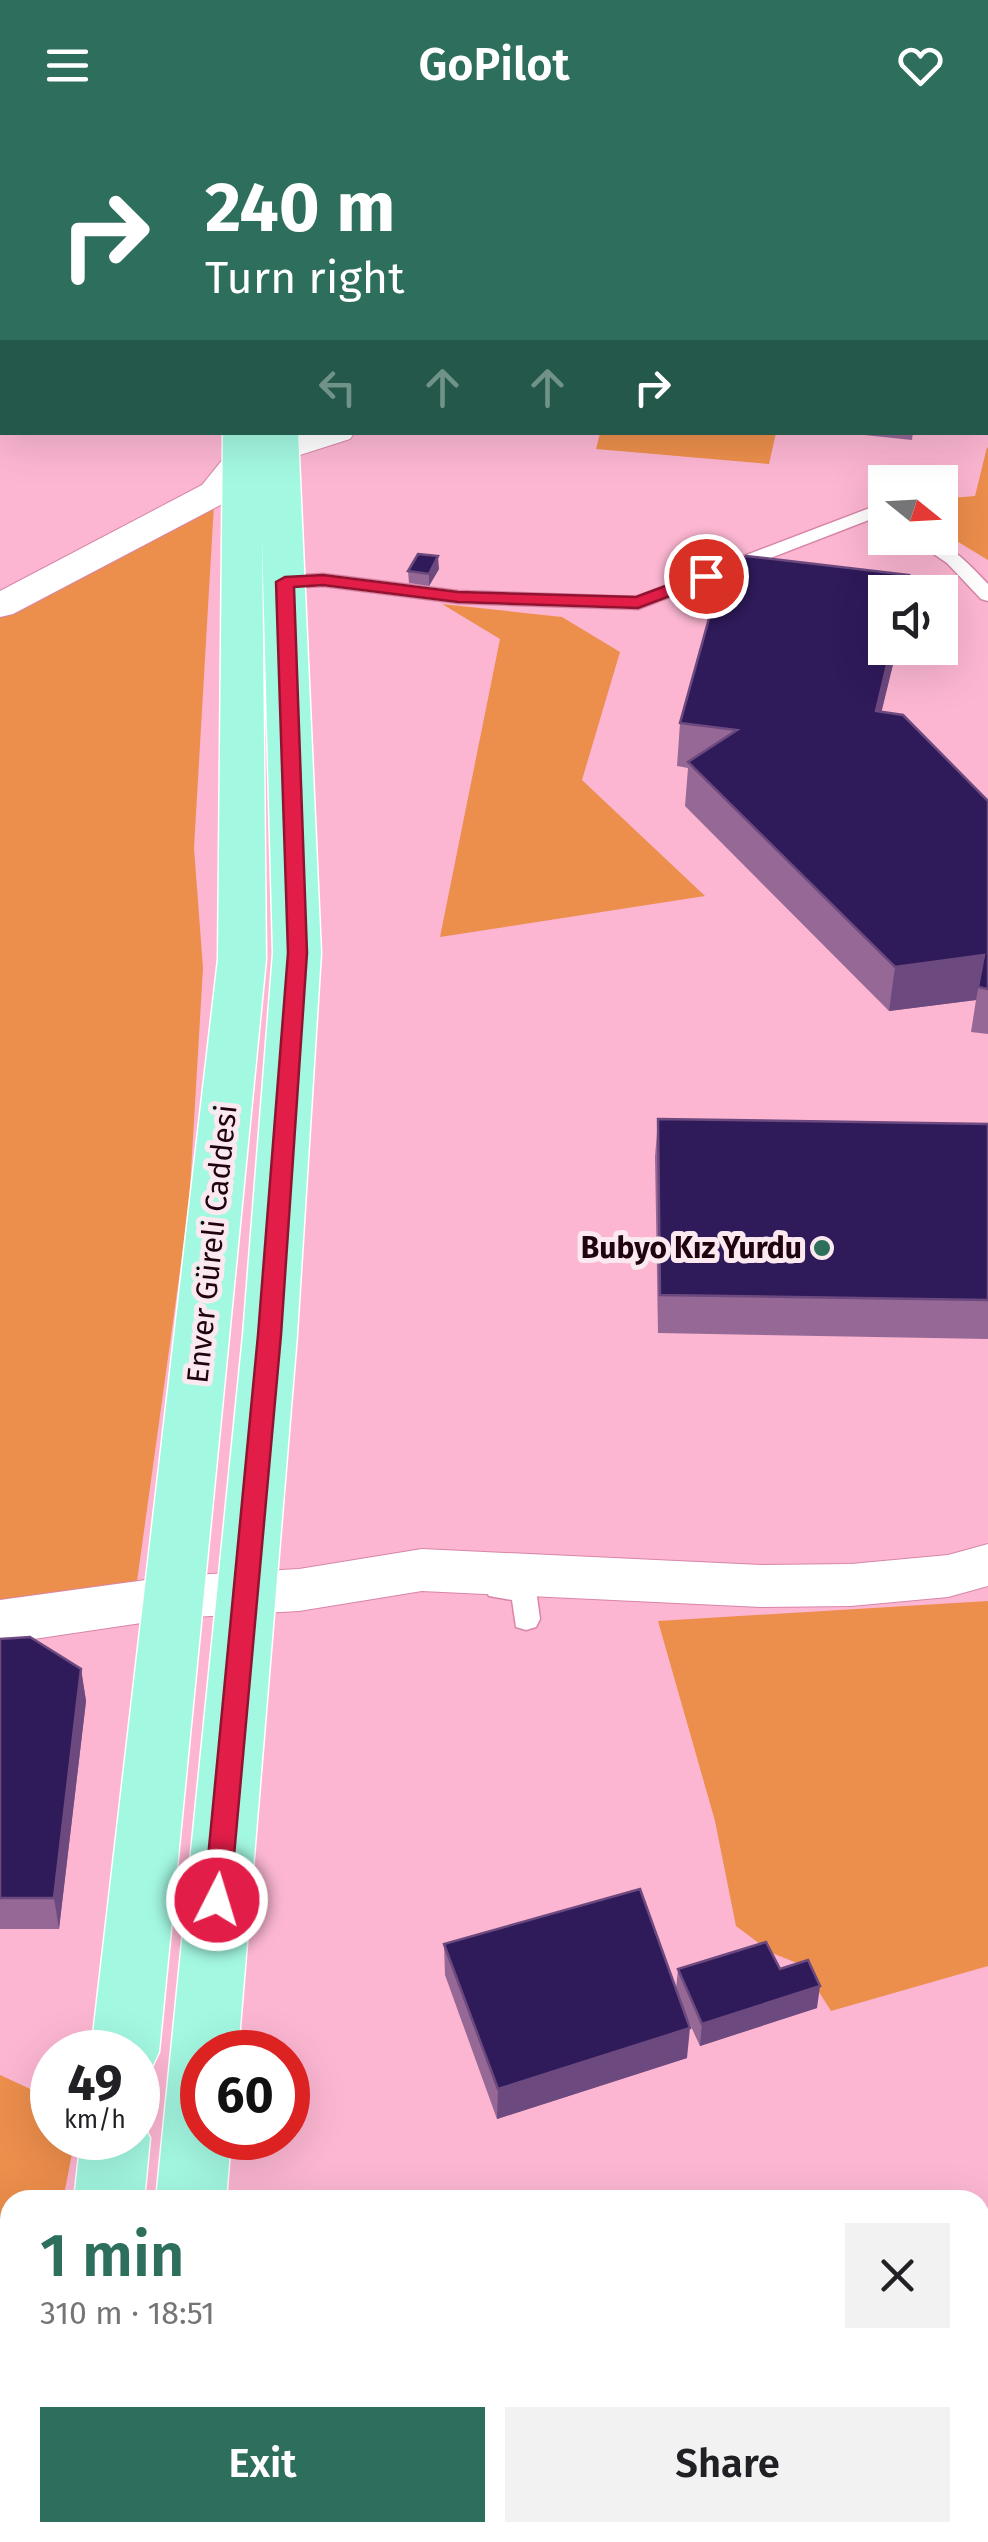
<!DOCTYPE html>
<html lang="en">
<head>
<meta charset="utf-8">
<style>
  :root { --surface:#fff; --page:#f2f2f2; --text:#202124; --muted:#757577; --accent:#2d6e5d }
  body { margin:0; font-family:"Fira Sans",sans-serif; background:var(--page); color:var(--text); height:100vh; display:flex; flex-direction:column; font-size:38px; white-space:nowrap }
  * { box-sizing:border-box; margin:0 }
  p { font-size:32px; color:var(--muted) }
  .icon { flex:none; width:55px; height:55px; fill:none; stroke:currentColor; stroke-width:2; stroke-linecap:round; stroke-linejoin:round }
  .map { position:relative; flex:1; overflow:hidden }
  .panel { position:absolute; left:0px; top:2060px; width:990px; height:352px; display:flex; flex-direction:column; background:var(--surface); border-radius:30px 30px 0 0; box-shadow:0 10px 40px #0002 }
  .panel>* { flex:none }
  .guide { position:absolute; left:0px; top:0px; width:990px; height:305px; box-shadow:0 10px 40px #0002; background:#2d6e5d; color:#fff; overflow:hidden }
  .needle { width:65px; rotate:108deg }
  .buttons { position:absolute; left:868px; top:335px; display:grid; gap:20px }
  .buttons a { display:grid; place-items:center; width:90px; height:90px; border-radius:0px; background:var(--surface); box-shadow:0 10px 40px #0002; font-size:50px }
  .speed { position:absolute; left:30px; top:1900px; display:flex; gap:20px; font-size:50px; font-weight:700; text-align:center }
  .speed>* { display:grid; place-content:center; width:130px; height:130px; border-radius:50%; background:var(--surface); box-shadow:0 10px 40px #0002; line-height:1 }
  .speed small { font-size:25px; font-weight:400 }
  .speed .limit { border:15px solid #d22; background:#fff; color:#111 }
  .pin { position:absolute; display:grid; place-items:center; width:85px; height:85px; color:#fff; margin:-42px; border:5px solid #fff; border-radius:50%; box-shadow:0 2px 10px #0007 }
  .me { position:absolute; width:110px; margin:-55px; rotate:5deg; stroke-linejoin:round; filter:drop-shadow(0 0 8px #0008) }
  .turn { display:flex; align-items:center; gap:35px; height:210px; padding:0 40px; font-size:45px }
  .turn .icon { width:130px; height:130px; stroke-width:2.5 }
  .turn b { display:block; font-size:70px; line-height:85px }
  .lanes { display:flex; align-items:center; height:95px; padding:0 40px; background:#0003; justify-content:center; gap:50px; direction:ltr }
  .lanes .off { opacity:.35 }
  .round { display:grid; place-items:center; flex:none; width:105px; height:105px; border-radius:0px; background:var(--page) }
  .headline { display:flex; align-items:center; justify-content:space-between; height:170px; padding:0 40px }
  h1 { font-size:60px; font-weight:600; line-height:75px; color:var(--accent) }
  .action { display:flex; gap:20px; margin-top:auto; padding:20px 40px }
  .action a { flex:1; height:115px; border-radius:0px; background:var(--accent); color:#fff; font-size:40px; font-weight:600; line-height:115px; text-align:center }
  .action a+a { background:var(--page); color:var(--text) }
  header { display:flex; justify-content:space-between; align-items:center; height:130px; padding:0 40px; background:var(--accent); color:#fff; font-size:45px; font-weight:600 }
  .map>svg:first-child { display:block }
  .green { fill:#ec8e4c }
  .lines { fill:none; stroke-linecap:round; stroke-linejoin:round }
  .service-casing { stroke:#d885a8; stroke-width:3 }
  .minor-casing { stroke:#d885a8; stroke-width:2 }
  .secondary-casing { stroke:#d885a8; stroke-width:58 }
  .primary-casing { stroke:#fff; stroke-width:3 }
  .service { fill:#fff; fill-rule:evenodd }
  .minor { fill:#fff; fill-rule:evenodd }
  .secondary { stroke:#fff; stroke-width:55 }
  .primary { fill:#a3f8e2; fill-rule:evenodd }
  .wall { fill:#966896 }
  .shaded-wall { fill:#6c497e }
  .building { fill:#2f1a5a; stroke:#6c497e; stroke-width:2.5 }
  .route { fill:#e11d48; stroke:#92132f; stroke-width:2.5 }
  .poi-dot { fill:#2d6e5d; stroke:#fbe9ef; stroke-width:4 }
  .labels { text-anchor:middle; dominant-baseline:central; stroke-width:10; stroke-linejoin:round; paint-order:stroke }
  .street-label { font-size:30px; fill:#1f0310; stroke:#fbe9ef }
  .poi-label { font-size:30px; font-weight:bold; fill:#1f0310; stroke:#fbe9ef; text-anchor:end }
</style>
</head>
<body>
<header><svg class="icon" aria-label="menu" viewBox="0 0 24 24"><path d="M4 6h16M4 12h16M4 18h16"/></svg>GoPilot<svg class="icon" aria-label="heart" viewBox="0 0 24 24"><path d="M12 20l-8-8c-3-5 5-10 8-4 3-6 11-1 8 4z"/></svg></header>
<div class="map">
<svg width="988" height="2412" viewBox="0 0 988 2412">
  <rect width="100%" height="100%" fill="#fcb6d2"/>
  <path class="green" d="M600,303V302L776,303L769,334L596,319Z
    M987,317L988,319V430L940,401L951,368L975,366Z
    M214,374L194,718L203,838L189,1076L134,1473L0,1492V476Z
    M442,474L562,487L620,522L582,650L705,766L440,807L500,509Z
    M988,1471V1836L831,1881L802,1835L772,1823L736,1796L715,1691L658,1491Z
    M0,1945L52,1969V2008H75L63,2070H10V2346L0,2397Z"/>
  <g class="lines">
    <g class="service-casing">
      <path id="service" d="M875,376L885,379V392L874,388L638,479L458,473L323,456L270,459L261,453L270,447L323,444L458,461L636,467Z
        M910,408C945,406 965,430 988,454V471L981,469L947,433Z
        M499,1448L535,1452L540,1489L536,1497L526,1500L516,1497L512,1470L489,1466L485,1459L489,1452Z"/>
    </g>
    <g class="minor-casing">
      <path id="minor" d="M299,302H355L350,309L253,340L228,371L13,484L0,487V461L202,355L227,324Z
        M988,1414V1456L948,1467L851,1476L761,1477L422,1461L299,1481L175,1488L0,1514V1470L175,1446L299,1439L422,1419L761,1435L851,1434L948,1425Z"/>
    </g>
    <g class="secondary-casing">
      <path id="secondary" d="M79,2L87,0
        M0,27L2,26"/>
    </g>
    <g class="primary-casing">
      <path id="primary" d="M250,0H284V2H251Z
        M223,302H298L321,823L297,1205L238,1922H202V2008H231L226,2070H156L243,1205L273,823L262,407L266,829L159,1922L149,1943L138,1948V1922H91L218,829Z
        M138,1985L150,2008L144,2070H74L81,2008H138Z
        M34,2402H110L109,2412H33Z
        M124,2402H200L199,2412H123Z"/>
    </g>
    <use href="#service" class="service"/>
    <use href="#minor" class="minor"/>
    <use href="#secondary" class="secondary"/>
    <use href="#primary" class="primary"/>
  </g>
  <path class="wall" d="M836,302H913L912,310Z
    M439,439L429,456L409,453L408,441Z
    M909,445L907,462H885L897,518L881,582L988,671V904L971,902L976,870L889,881L685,676L688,638L677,636L680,593Z
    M658,989L988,994V1209L658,1203L655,1027Z
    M0,1509L81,1539L86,1571L59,1799H0Z
    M444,1814L676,1859L678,1839H780L817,1878L700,1916L682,1877L687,1928L497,1989L445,1845Z"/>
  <path class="shaded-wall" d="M438,426L439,439L429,456V444Z
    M891,518H897L871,625L876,581Z
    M984,825L976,870L889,881L895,837Z
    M81,1539L86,1571L59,1799L54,1768Z
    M820,1856L817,1878L700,1916L702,1894Z
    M690,1898L687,1928L497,1989L498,1959Z"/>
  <path class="building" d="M418,424L438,426L429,444L408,441Z
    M746,426L909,445L904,462H885V518H891L876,581L903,585L988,671V859L978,857L984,825L895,837L688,632L737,600L680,593L720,449Z
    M658,989L988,994V1170L660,1165Z
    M30,1507L81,1539L54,1768H0V1509Z
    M640,1759L690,1898L498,1959L444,1814Z
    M766,1812L780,1839L808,1830L820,1856L702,1894L678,1839Z
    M907,2402H932L934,2412H841Z
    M988,2408V2412L965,2411Z"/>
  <path class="route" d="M706,441L714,446L712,450L638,478L458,472L323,455L294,457L307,823L281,1205L230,1770L227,1778L217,1781L207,1778L204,1770L258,1205L288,823L276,452L285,447L323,445L458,462L636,467Z"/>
  <circle class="poi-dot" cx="822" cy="1118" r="10"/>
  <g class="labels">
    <g class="street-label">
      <text transform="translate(212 1114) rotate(-84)">Enver Güreli Caddesi</text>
    </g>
    <g class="poi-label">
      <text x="802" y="1118">Bubyo Kız Yurdu</text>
    </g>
  </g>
</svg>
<div class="buttons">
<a><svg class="needle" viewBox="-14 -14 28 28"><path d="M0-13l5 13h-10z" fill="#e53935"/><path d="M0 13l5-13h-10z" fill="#757577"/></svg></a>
<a><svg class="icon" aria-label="sound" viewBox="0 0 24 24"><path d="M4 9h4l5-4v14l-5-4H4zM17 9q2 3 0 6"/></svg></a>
</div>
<div class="speed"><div>49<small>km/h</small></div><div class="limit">60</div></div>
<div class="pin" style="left:706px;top:446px;background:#d93025"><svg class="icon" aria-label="arrive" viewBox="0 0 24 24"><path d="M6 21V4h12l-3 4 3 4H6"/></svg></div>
<svg class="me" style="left:217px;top:1770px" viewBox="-20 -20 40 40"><circle r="17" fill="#e11d48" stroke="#fff" stroke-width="3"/><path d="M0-11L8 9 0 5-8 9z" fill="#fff"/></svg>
<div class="guide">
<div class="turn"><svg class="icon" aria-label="right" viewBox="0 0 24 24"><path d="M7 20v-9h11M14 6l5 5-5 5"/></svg><div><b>240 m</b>Turn right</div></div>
<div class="lanes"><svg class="icon off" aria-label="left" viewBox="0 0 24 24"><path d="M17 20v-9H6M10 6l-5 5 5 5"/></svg><svg class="icon off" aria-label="ahead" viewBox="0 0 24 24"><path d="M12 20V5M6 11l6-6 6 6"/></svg><svg class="icon off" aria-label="ahead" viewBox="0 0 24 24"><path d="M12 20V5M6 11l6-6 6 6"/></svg><svg class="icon" aria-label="right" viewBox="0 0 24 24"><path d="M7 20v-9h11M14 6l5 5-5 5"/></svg></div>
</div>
<section class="panel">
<div class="headline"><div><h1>1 min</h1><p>310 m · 18:51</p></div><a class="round"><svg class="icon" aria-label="close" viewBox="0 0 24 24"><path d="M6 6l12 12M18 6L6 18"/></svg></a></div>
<div class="action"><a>Exit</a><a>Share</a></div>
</section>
</div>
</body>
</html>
